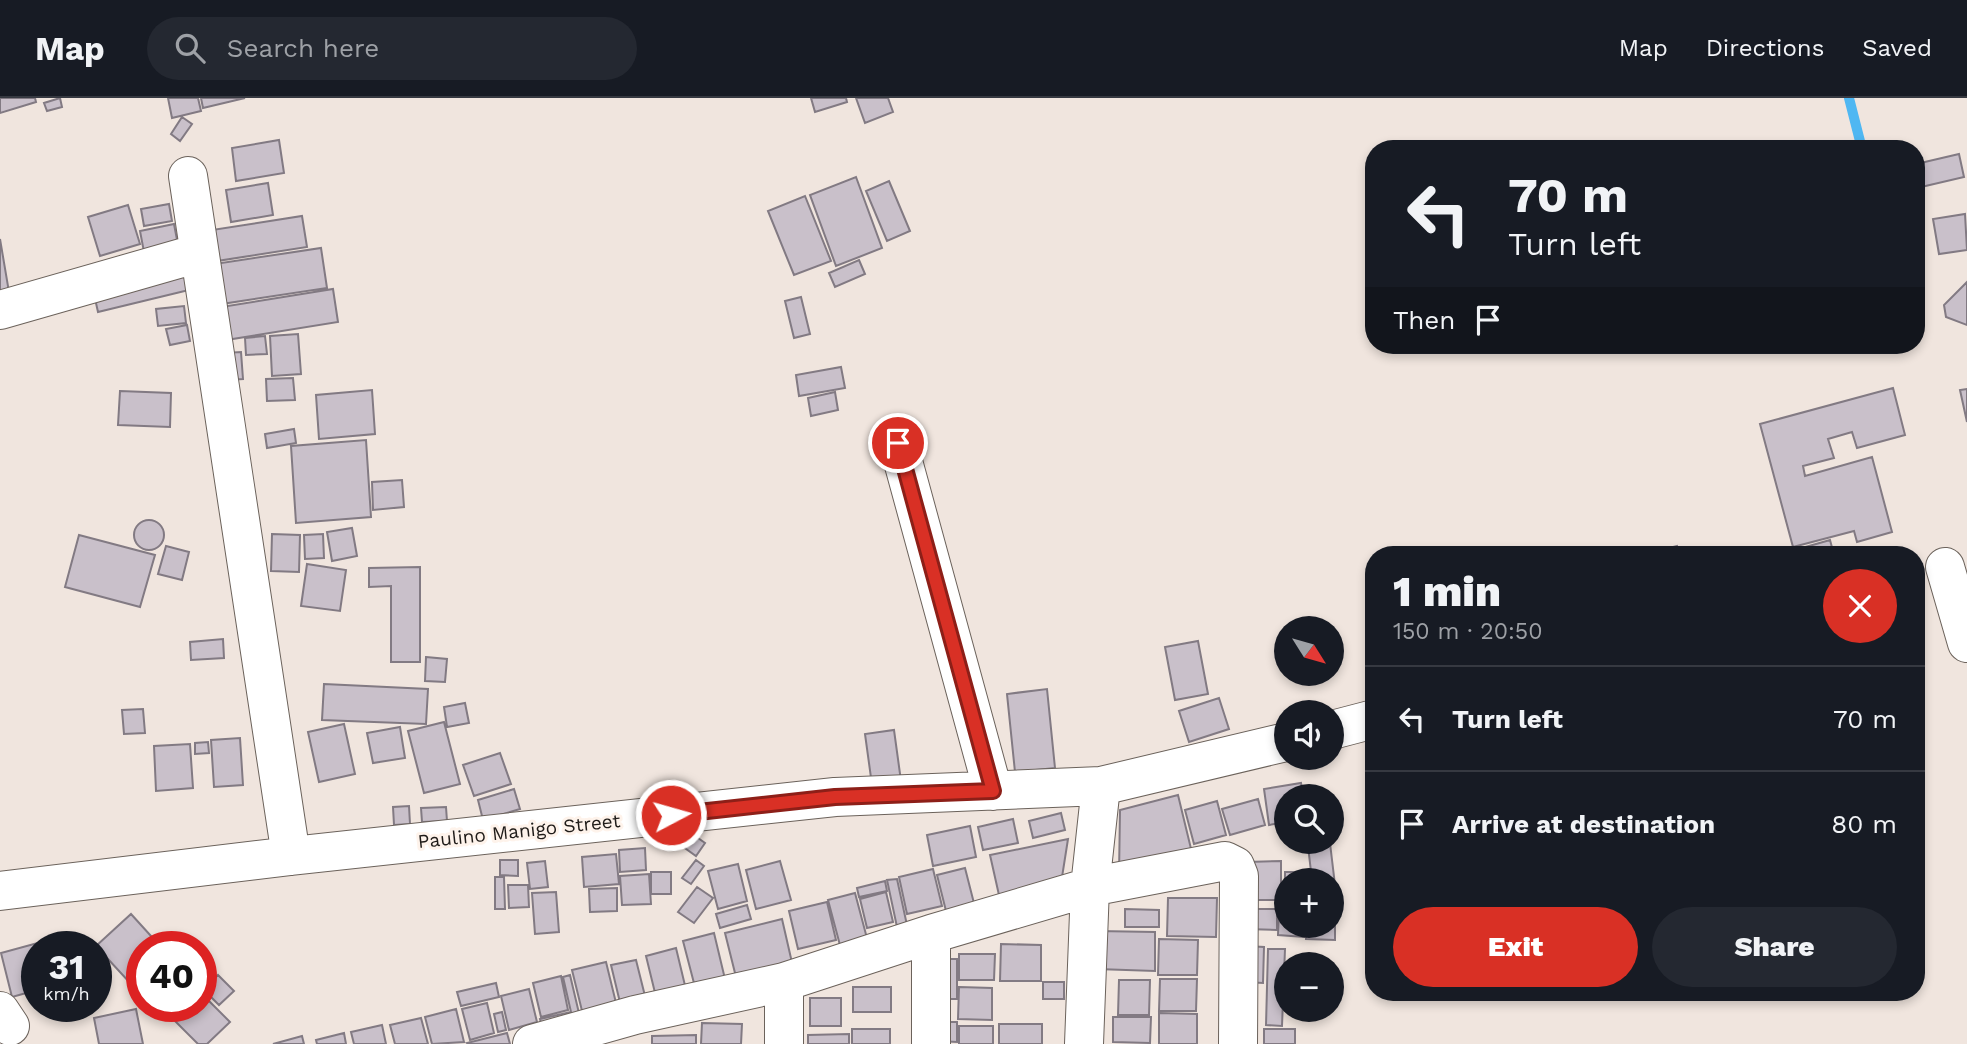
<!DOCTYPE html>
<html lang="en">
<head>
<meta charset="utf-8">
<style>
  :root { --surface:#171b24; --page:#242831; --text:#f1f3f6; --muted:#9ea1a6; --line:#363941; --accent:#d93025 }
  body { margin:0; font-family:"Work Sans",sans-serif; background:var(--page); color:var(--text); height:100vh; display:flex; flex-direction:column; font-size:26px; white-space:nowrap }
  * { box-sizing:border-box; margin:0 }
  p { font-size:23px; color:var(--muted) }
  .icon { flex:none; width:38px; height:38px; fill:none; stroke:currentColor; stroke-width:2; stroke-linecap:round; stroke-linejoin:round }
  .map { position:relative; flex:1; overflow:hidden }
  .drawer { position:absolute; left:1365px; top:448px; width:560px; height:455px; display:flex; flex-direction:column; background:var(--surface); border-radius:28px; box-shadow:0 4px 10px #0003 }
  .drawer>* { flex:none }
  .hud { position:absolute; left:1365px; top:42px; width:560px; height:214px; border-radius:28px; box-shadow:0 4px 10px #0003; background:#171b24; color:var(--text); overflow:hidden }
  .needle { width:46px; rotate:127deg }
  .buttons { position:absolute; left:1274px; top:518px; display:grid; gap:14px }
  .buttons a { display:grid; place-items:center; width:70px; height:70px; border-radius:50%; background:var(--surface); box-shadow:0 4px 10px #0003; font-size:35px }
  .speed { position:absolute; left:21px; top:833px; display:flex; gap:14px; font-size:35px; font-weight:700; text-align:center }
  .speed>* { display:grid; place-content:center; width:91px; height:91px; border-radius:50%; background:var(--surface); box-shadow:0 4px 10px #0003; line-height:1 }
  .speed small { font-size:18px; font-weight:400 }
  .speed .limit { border:10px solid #d22; background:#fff; color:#111 }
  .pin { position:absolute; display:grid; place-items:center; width:60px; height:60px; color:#fff; margin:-30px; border:4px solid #fff; border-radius:50%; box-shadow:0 2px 7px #0007 }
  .me { position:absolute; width:77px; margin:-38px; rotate:84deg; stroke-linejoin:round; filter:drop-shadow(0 0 5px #0008) }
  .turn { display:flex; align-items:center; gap:24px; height:147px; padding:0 28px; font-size:32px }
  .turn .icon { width:91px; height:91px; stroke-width:2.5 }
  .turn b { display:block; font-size:49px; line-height:60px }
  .then { display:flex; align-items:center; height:66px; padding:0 28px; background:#0003; gap:14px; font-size:26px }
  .round { display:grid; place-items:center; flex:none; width:74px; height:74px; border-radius:37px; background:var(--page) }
  .summary { display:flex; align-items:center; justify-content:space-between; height:119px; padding:0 28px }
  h1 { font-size:42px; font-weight:800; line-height:52px }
  .cta { display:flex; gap:14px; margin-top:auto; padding:14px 28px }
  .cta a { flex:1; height:80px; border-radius:42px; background:var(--accent); color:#fff; font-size:28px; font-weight:800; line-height:80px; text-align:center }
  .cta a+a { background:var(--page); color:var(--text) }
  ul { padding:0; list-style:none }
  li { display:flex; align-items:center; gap:21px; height:105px; padding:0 28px; border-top:2px solid var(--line) }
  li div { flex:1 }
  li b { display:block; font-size:26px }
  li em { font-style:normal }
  header { display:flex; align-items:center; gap:42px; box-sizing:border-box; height:98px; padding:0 35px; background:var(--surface); border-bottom:2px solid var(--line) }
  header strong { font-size:33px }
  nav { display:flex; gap:38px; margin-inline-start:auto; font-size:24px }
  .search { width:490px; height:63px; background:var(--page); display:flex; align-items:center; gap:18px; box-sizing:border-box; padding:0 24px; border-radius:38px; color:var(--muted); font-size:26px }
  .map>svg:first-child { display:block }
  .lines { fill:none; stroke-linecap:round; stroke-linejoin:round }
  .stream { stroke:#4fb7f2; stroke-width:10 }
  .building { fill:#c9c0ca; stroke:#827a83; stroke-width:2 }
  .minor-casing { stroke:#6b625b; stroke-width:40 }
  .minor { stroke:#fff; stroke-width:38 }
  .route-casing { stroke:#8d1f18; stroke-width:18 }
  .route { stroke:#d93025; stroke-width:12 }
  .labels { text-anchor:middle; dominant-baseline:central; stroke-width:6; stroke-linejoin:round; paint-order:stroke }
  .street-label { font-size:19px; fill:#1f1b18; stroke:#fef3eb }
</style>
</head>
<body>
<header>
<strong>Map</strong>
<div class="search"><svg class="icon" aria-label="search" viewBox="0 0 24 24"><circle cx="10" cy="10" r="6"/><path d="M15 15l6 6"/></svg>Search here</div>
<nav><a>Map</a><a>Directions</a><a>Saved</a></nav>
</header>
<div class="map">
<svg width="1967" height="946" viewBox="0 0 1967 946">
  <rect width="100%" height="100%" fill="#f0e5de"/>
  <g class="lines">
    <path class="stream" d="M1849,0L1862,51"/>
  </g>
  <path class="building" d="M0,0H35L36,4L0,15Z
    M60,0L62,9L47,13L44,5Z
    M168,0H198L201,13L172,20Z
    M201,0H245L203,10Z
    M811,0H846L847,4L815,14Z
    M856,0H888L893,14L865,25Z
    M182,19L192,26L180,43L171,36Z
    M279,42L284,75L236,83L232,50Z
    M1959,56L1964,79L1917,90L1916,66Z
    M856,79L882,150L836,168L810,97Z
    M889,83L910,133L887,143L866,93Z
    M268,85L273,117L231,124L226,92Z
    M805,98L831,163L794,177L768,113Z
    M169,106L172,123L144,128L141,111Z
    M128,107L140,146L100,158L88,119Z
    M1965,116L1967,152L1939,156L1933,121Z
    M302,118L307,149L217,163L212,132Z
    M174,126L178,147L144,154L140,133Z
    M0,141L9,194L0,195Z
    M321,150L327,190L215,207L208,167Z
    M859,162L865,176L835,189L829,175Z
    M187,164L193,191L98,214L92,187Z
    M1967,184V227L1946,219L1944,207Z
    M333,191L338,224L220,243L215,210Z
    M801,199L810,236L794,240L785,203Z
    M184,208L186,225L158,228L156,211Z
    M187,227L190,243L170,247L166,231Z
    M298,236L301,276L272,278L270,238Z
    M265,238L267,256L246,257L245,240Z
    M241,254L243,281L227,282L225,255Z
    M841,269L845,290L799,298L796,277Z
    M293,280L295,302L267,303L266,281Z
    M1893,290L1905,337L1857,350L1852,334L1828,341L1834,360L1803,368L1805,378L1872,359L1892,434L1857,444L1854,433L1793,449L1760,326Z
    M1967,291V324L1960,292Z
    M372,292L375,336L319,341L316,297Z
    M120,293L171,295L170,329L118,327Z
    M835,294L838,312L811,318L808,300Z
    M294,331L296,345L267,350L265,336Z
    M366,342L371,419L296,425L291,348Z
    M402,382L404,409L373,412L372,384Z
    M134 437a15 15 0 1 1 30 0a15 15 0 1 1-30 0Z
    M352,430L357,458L332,463L327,434Z
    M272,436L300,437L299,474L271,473Z
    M323,436L324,460L305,461L304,437Z
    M79,437L155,457L140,509L65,489Z
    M1830,442L1834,457H1804L1802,450Z
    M166,448L189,454L182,482L158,476Z
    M1677,448L1679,457H1642Z
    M307,466L346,472L340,513L301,508Z
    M420,469V564H391V488L369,489V470Z
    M223,541L224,560L191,562L190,544Z
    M1198,543L1208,596L1175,602L1165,549Z
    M426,559L447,561L445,584L425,583Z
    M324,586L428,591L426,626L322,622Z
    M1047,591L1055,670L1015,674L1007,596Z
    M1219,600L1229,631L1189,644L1179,613Z
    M465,605L469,625L447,629L444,609Z
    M143,611L145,635L124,636L122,612Z
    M444,624L460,686L424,695L408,633Z
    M344,626L355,676L319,684L308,634Z
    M400,629L405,660L373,665L367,635Z
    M894,632L901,683L872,687L865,636Z
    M240,640L243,687L214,689L211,642Z
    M208,644L209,655L195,656V645Z
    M190,646L193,690L156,693L154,648Z
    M500,655L511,686L474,698L463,667Z
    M1301,685L1303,698H1286V724L1269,727L1264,691Z
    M514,691L520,711L483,722L478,702Z
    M1178,697L1193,759L1119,778L1120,712Z
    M1258,701L1265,727L1230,737L1222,711Z
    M1217,703L1226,737L1194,746L1185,712Z
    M409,708L410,726L394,727L393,709Z
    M446,709L447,723L422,724L421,710Z
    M1061,715L1065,732L1033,740L1029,723Z
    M1013,721L1018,745L983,752L978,729Z
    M970,728L976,759L933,768L927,737Z
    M691,735L705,745L696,758L682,748Z
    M1068,741L1060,792L1001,806L990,757Z
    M1330,745L1337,804L1332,805V782H1312L1308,748Z
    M645,750L646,772L620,774L619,752Z
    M616,756L619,786L584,789L582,759Z
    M500,762H518V778L500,777Z
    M696,762L704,768L691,786L682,780Z
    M545,763L548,789L530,791L527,765Z
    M780,763L791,802L756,811L746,772Z
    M1281,763V802H1247V764Z
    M738,766L747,803L718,811L708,773Z
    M965,770L977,817L949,825L937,777Z
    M933,771L942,808L907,816L899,779Z
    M651,774H671V796H651Z
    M1285,774H1310V782H1286L1285,800Z
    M649,776L651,806L622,807L620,778Z
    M495,779H504L505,811H495Z
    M897,781L910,841L900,843L887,782Z
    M885,783L887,793L859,799L857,790Z
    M508,787H528L529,809L509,810Z
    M697,789L713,800L694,825L678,814Z
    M617,790V813L590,814L589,791Z
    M556,794L559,834L535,836L532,795Z
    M886,794L893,824L867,830L860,801Z
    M855,795L868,844L841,851L828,802Z
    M1168,800H1217L1216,839L1167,838Z
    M827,804L836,842L798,851L789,813Z
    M747,807L751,821L720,830L716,816Z
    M1279,810H1286V828H1305L1304,839L1278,837Z
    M1125,811L1159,812V829H1125Z
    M1247,811H1277V832L1246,831Z
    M1332,812H1335V842L1306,841L1307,828H1332Z
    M131,816L161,849H142V898L96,848Z
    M782,821L793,869L737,883L725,835Z
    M1097,833L1155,834V873L1097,871Z
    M714,835L725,881L695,889L683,843Z
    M1159,841L1198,842L1197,877H1158Z
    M45,843L46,849H37V892L12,899L1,855Z
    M1001,846L1041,847V883H1000Z
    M1245,848L1264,849L1263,885L1245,884Z
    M676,850L688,900L658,907L646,858Z
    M1268,851H1285L1282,928L1266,927Z
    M959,856H995L994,882H959Z
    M938,861H957V901H937Z
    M636,862L648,910L623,917L611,867Z
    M606,864L618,913L584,921L572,872Z
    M218,877L234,893L219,907L203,891Z
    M570,877L582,928L544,937L540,921L571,914L563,879Z
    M561,878L568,912L541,919L533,885Z
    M1160,881H1197L1196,913H1159Z
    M1119,882H1150L1149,917H1118Z
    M1043,884H1064V901H1043Z
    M496,885L499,899L461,908L457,894Z
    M853,889H891V914H853Z
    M959,889L992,890V922L958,921Z
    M529,891L537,924L509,932L501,898Z
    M201,895L230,924L207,946H198L169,917L178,908H201Z
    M810,900H841V928H810Z
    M487,905L494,935L470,942L462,911Z
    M136,911L143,946H99L94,920Z
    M456,911L464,944L432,946L425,919Z
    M502,914L506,932L498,934L494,916Z
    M1159,915L1197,916V946H1159Z
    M1113,919H1151L1150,945L1113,944Z
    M421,920L428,946H395L390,927Z
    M938,924H957V944L938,943Z
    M702,925L742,926L741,946H701Z
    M999,926H1042V946H999Z
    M382,927L386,946H354L351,934Z
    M959,928H993V946H959Z
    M852,931H890V946H852Z
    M1264,931H1295V946H1264Z
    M344,935L346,946H317L316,942Z
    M507,935L510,946H468L467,945Z
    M849,936V946H808V937Z
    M696,937V946H652V938Z
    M302,938L304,946H273Z"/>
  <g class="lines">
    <g class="minor-casing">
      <path id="minor" d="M188,78L291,758
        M0,212L199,155
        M898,345L993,693
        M1945,469L1967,545
        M1332,632L1374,621
        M0,793L291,758L835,699L1101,688L1286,644
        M0,913L10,928
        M532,946L635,917L784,884L931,836L1090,789L1225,763L1235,768L1239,778L1238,946
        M784,946V884
        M931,946V836
        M1084,946L1090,789L1101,688"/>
    </g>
    <use href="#minor" class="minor"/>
  </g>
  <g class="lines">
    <g class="route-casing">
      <path id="route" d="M671,717L835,699L993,693L898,345"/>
    </g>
    <use href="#route" class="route"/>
  </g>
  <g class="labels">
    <g class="street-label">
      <text transform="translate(519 733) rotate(-6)">Paulino Manigo Street</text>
    </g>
  </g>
</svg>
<div class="buttons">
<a><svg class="needle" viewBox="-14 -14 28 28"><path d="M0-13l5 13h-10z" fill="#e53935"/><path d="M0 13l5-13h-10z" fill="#9ea1a6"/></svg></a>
<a><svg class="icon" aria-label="sound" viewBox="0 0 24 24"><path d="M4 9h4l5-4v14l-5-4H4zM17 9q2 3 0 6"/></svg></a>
<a><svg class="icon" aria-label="search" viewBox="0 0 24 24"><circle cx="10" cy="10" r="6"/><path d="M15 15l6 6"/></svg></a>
<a>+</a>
<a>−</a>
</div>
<div class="speed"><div>31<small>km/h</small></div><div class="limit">40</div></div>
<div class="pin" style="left:898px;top:345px;background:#d93025"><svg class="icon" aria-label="arrive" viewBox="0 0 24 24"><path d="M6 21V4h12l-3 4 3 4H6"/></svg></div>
<svg class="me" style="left:671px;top:717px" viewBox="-20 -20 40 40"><circle r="17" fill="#d93025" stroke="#fff" stroke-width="3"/><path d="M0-11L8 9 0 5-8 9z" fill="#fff"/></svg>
<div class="hud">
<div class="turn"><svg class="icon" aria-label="left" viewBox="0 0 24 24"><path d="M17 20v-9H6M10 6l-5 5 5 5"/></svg><div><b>70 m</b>Turn left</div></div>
<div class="then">Then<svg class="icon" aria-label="arrive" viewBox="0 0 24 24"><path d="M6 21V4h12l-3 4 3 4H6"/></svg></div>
</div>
<section class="drawer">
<div class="summary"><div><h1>1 min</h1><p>150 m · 20:50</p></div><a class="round" style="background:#d93025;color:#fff"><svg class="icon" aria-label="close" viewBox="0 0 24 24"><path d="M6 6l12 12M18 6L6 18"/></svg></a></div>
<ul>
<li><svg class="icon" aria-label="left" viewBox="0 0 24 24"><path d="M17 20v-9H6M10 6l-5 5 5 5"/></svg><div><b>Turn left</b></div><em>70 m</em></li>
<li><svg class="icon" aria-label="arrive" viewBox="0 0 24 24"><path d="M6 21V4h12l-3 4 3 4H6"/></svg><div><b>Arrive at destination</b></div><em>80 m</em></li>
</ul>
<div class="cta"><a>Exit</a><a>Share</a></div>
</section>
</div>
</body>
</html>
